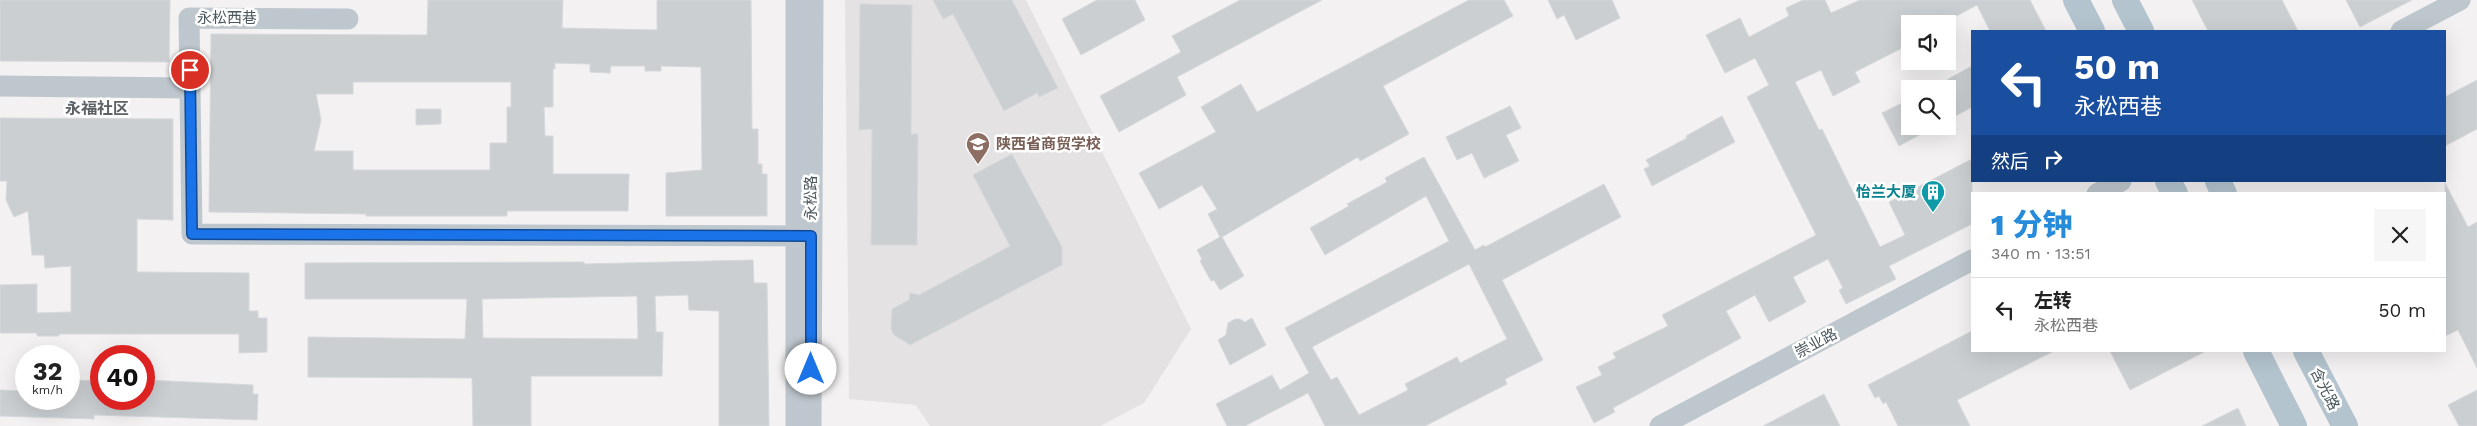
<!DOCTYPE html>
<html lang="zh">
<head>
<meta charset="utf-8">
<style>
  :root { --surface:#fff; --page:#f6f6f6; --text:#222; --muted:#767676; --line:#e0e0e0; --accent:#268cd9 }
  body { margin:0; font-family:"Work Sans","Noto Sans SC",sans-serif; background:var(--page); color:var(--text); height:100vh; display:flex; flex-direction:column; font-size:19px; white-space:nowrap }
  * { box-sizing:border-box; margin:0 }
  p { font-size:16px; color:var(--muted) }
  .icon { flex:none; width:28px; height:28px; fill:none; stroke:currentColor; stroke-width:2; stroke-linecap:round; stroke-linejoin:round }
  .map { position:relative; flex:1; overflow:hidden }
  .details { position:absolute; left:1971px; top:192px; width:475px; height:160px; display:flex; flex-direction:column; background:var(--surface); border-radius:0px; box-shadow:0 5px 20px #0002 }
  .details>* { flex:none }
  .top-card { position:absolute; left:1971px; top:30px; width:475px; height:152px; border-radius:0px; box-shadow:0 5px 20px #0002; background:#1a4fa0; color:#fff; overflow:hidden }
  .controls { position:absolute; left:1901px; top:15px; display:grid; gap:10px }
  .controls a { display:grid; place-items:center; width:55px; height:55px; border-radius:0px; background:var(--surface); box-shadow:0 5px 20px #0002; font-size:25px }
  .speed { position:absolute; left:15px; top:345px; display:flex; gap:10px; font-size:25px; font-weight:700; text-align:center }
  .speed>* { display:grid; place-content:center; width:65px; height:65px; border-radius:50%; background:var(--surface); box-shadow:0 5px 20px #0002; line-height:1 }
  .speed small { font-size:12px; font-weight:400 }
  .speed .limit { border:8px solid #d22; background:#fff; color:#111 }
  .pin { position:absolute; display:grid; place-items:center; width:42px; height:42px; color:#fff; margin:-21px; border:2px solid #fff; border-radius:50%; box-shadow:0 1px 5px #0007 }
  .me { position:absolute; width:55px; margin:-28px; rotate:0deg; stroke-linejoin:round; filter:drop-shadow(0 0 4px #0008) }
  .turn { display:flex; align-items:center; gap:18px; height:105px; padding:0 20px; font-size:22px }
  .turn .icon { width:65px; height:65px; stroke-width:2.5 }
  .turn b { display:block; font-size:35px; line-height:42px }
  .then { display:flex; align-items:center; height:48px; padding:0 20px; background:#0003; gap:10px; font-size:19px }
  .round { display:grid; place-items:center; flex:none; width:52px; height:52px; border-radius:0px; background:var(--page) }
  .summary { display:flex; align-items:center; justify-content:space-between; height:85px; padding:0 20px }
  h1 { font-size:30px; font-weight:800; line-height:38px; color:var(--accent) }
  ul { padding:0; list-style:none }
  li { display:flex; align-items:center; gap:15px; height:65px; padding:0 20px; border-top:1px solid var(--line) }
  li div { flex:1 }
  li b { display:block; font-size:19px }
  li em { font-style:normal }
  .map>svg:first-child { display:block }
  .education { fill:#e4e2e3 }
  .building { fill:#cbcfd2; stroke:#d6d8dc; fill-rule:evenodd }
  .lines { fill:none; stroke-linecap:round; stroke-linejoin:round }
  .minor { stroke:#bec7cd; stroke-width:21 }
  .major { stroke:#b3c4ce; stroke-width:26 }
  .route-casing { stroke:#114b97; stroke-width:12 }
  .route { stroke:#1a73e8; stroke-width:9 }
  .labels { text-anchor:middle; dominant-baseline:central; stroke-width:5; stroke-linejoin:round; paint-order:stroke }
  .street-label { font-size:15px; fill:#4a575d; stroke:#fff }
  .education-label { font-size:15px; font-weight:bold; fill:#785e54; stroke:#fff; text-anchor:start }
  .culture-label { font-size:15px; font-weight:bold; fill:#0d838f; stroke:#fff; text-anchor:end }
  .neighbourhood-label { font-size:16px; font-weight:bold; fill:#5e6266; stroke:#fff }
</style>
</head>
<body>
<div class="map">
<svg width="2477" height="426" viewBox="0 0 2477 426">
  <rect width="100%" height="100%" fill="#f3f1f2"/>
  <path class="education" d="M845,0H1026L1191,329L1144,403L1100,426H930L916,405L849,399Z"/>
  <path class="building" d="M0,0H170L169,62L0,61Z
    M428,0H563L562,28L657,30V0H751L752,129H758V164H762V174H767V216H666V173L702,170L701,67L661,66V71H645V66H611L610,73L590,72V64L555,63V69H553V107H544L545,136H553V174H629L628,211H507V216H366V214L209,212L211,34L427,35ZM353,82H511V107H507V143H490V170H353V151H314L321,120L316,94H353Z
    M933,0H1012L1058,88L1039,97L1037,93L1004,111L953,14L943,19Z
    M1097,0H1135L1145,20L1081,55L1062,19Z
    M1240,0H1322L1177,77L1186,95L1119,132L1100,96L1181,52L1172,36Z
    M1469,0H1504L1513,16L1383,86L1409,134L1360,161L1358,157L1222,237L1244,276L1220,290L1214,280L1211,281L1200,261L1202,259L1197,250L1220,237L1208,214L1217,209L1202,185L1159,209L1139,173L1216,132L1201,107L1241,84L1257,112Z
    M1548,0H1612L1620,18L1576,40L1564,15L1557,19Z
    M1803,0H1825L1831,13L1860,0H2030L2046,31H1990L1977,5L1951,19L1950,17L1937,24H1910V44L1855,72L1860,82L1833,96L1821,70L1795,82L1819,130L1822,129L1880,247L1905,235L1889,202L1972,159V224L1889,266L1896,279L1846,304L1839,290L1843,288L1828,259L1793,277L1806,302L1769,322L1755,295L1726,311L1741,338L1613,408L1615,412L1594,423L1576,387L1602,375L1598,367L1616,358L1613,353L1668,326L1662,315L1816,235L1747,97L1769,85L1755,58L1725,73L1706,35L1740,18L1749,37L1789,16L1786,8Z
    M2192,0H2282L2298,31H2208Z
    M2346,0H2412L2360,27Z
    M860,4L912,5L911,134H918L917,245H871L872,129L859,130Z
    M1972,66V107L1948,120V79Z
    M2477,80V129L2445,146V97Z
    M1910,99V126H1936L1899,146L1882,113Z
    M1510,106L1521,128L1506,135L1519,161L1484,178L1472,153L1457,160L1446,137Z
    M416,109H441V124L416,125Z
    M1722,116L1735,142L1652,186L1644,169L1650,166L1646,160L1687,138L1686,136Z
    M0,118L173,119V220L137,219V272L249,273V311H258V318H267V352L239,353V334H59V336H37V333H0V285L37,284V313L71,312V266L45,268L44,255H32L28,211L14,217L6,200L7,181H0Z
    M1012,154L1062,247V265L910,345L894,335L891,329L892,309L909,300L910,293L919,295L1010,246L973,175Z
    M1424,157L1475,250L1484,245L1485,247L1604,184L1621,217L1502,280L1543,360L1505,379L1507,384L1425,426H1325L1308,393L1245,426H1227L1216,404L1272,375L1280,390L1309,373L1285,328L1449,241L1426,196L1325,255L1310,228L1349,206L1347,204L1387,182L1385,178ZM1469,264L1507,339L1460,363L1457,357L1405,384L1408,390L1359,415L1337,377L1331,380L1312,347Z
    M2445,183L2468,227L2477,222V368L2458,330L2445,336Z
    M753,260L754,283H767L769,426H719V311L689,310L688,295L655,296L656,332H663L662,376H531V426H473L472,378L308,377V337L465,339L467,299H305V263L584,262V264ZM637,296L638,339L483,338L482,299Z
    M1252,318L1266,345L1230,365L1218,340L1226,335L1228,323L1235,319H1240L1245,322Z
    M1972,331V351H2054L1957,400L1970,426H1898L1886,402L1883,404L1879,396L1875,398L1868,385Z
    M2110,351H2206L2130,390Z
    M69,380L101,381V399H144L146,380L253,385V394H258L257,420L94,415V419L0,416V390L26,391V399H69Z
    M2477,390V426H2459L2448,405Z
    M1824,394L1840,426H1763Z
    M2238,408L2246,426H2202Z"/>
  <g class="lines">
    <path class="minor" d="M348,19L189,18L192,234L811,236
      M2401,31L2460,0
      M0,86L190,88
      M2097,194L2121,181
      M796,426V0
      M811,426L813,0
      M1660,426L1972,260"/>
    <path class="major" d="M2076,0L2092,31
      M2125,0L2141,31
      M2168,181L2175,194
      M2218,181L2224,194
      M2256,351L2294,426
      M2306,351L2345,426"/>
  </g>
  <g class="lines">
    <g class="route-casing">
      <path id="route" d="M190,70L192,234L811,236V369"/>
    </g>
    <use href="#route" class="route"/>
  </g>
  <defs>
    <g id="university-pin" transform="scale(1.25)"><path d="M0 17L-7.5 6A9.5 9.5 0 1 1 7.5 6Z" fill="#8d6e63" stroke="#fff"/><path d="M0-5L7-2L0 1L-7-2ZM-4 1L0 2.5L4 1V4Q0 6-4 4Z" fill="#fff"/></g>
    <g id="building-pin" transform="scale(1.25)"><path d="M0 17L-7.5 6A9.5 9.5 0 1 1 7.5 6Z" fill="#0f9aa8" stroke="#fff"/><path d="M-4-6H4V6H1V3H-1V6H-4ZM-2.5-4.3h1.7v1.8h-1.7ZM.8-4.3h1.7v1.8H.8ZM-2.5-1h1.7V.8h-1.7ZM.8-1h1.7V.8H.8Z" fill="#fff"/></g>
  </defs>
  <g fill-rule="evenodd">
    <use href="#university-pin" x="978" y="144"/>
    <use href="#building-pin" x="1933" y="192"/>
  </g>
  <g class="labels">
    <g class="street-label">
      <text x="227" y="18">永松西巷</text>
      <text transform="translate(811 198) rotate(-90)">永松路</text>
      <text transform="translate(1816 343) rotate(-28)">崇业路</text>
      <text transform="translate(2325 389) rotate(63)">含光路</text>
    </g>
    <g class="education-label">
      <text x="996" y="144">陕西省商贸学校</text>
    </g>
    <g class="culture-label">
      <text x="1916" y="192">怡兰大厦</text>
    </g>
    <g class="neighbourhood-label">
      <text x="97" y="108">永福社区</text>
    </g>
  </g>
</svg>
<div class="controls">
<a><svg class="icon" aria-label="sound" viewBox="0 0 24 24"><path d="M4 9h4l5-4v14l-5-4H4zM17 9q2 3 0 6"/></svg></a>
<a><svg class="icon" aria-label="search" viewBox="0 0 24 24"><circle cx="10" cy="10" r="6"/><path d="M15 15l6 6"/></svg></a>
</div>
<div class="speed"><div>32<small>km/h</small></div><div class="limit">40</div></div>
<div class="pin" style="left:190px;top:70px;background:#d93025"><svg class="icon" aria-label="arrive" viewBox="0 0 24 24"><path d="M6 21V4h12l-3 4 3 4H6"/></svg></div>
<svg class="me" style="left:811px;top:369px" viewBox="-20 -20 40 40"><circle r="19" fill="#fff"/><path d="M0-13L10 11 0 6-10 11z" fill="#1a73e8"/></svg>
<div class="top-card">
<div class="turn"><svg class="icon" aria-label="left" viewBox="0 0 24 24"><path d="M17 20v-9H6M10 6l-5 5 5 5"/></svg><div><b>50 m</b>永松西巷</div></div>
<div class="then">然后<svg class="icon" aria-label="right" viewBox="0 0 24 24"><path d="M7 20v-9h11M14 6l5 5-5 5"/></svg></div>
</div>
<section class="details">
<div class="summary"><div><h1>1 分钟</h1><p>340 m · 13:51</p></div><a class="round"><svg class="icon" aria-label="close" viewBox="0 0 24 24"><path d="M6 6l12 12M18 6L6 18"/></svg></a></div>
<ul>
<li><svg class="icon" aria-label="left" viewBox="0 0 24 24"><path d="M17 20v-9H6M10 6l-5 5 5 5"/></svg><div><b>左转</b><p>永松西巷</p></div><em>50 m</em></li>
</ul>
</section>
</div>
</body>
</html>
